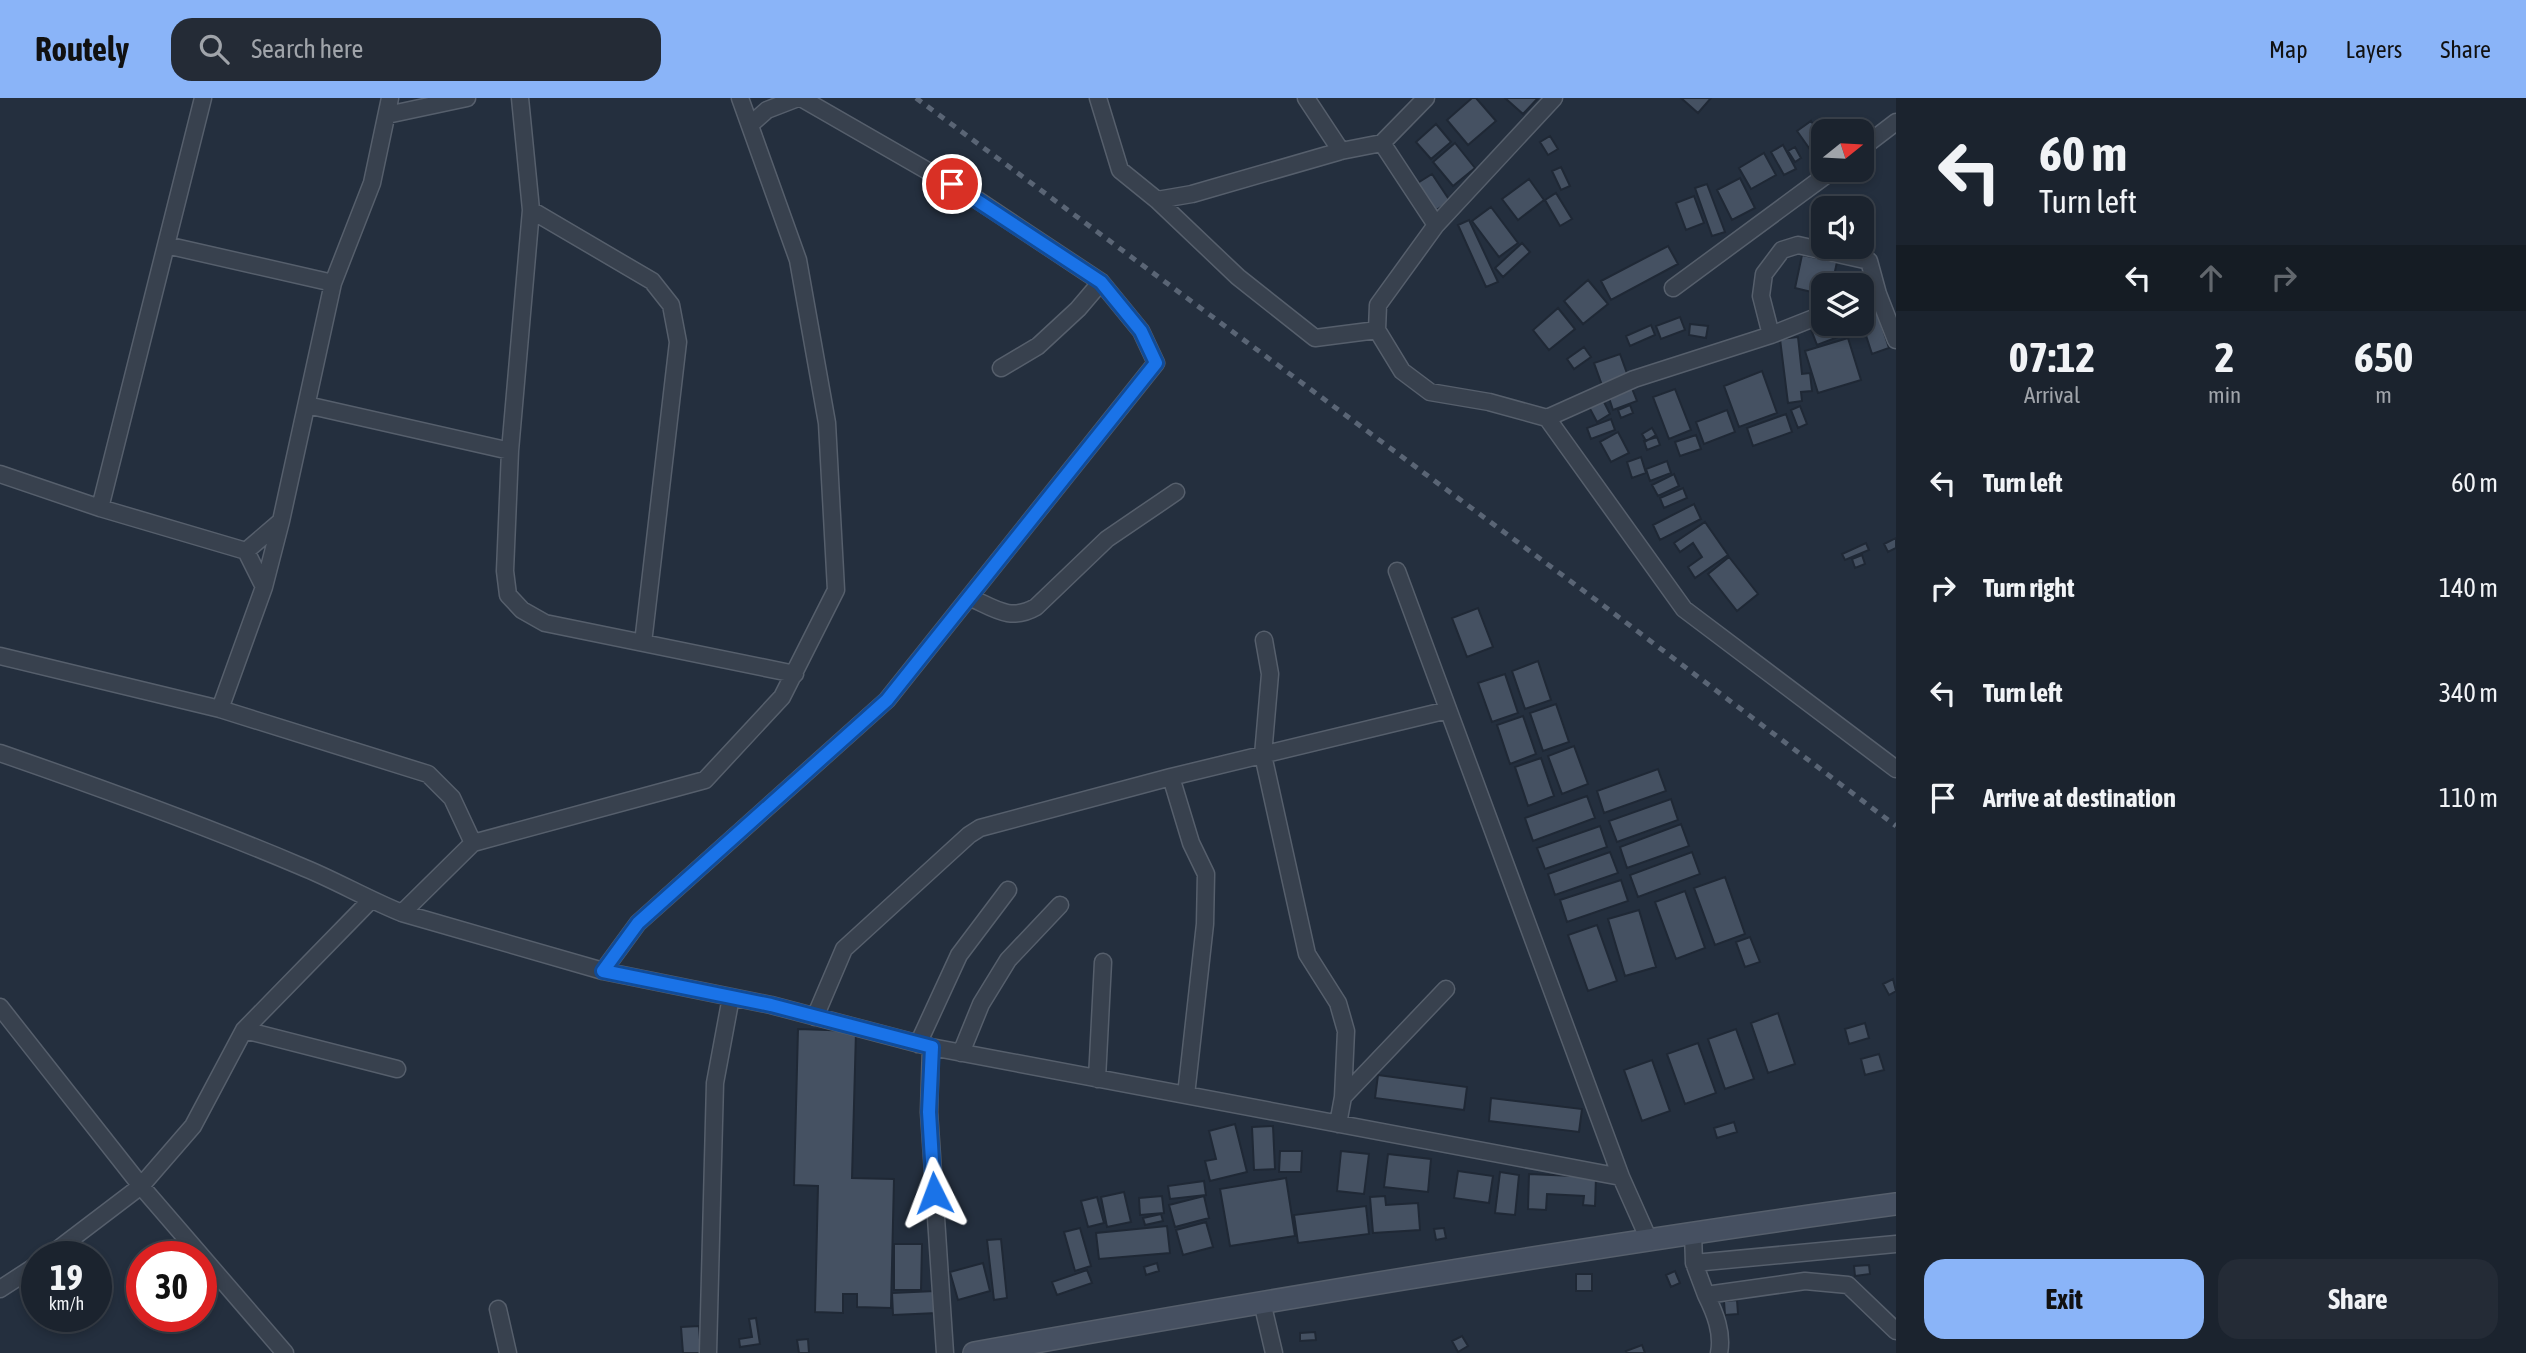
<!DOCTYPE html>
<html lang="en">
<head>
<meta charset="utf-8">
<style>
  :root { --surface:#1b232e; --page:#242b36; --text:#f1f3f6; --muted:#a0a4aa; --line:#39404a; --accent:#8ab4f8 }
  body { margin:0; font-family:"Asap Condensed",sans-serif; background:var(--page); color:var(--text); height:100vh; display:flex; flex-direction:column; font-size:26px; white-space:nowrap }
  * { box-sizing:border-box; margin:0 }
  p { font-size:23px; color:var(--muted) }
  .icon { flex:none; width:38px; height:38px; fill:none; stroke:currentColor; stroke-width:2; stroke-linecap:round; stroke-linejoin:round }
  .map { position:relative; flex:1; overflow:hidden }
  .details { display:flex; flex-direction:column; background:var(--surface); width:630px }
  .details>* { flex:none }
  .top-card { background:#1b232e; color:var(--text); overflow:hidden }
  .needle { width:46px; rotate:72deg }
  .buttons { position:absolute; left:1811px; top:21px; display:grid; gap:14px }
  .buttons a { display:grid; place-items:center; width:63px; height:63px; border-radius:14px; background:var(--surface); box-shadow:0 4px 10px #0003,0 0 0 2px var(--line); font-size:35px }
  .speed { position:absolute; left:21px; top:1143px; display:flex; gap:14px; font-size:35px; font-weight:700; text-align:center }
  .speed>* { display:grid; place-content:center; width:91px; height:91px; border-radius:50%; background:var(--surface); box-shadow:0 4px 10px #0003,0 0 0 2px var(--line); line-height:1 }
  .speed small { font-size:18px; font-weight:400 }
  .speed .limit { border:10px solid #d22; background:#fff; color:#111 }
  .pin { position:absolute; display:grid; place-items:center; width:60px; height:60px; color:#fff; margin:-30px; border:4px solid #fff; border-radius:50%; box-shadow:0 2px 7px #0007 }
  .me { position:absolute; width:77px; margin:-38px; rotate:357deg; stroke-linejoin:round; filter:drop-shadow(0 0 5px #0008) }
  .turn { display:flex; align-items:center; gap:24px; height:147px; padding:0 28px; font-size:32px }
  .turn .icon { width:91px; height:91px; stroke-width:2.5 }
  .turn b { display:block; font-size:49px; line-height:60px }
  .lanes { display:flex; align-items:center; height:66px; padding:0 28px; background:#0003; justify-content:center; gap:35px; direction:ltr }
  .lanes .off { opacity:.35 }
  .eta { display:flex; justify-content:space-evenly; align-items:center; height:119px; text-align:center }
  .eta b { font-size:42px; font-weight:700; line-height:49px }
  .cta { display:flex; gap:14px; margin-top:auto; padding:14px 28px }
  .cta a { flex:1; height:80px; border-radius:21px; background:var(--accent); color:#111; font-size:28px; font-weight:700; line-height:80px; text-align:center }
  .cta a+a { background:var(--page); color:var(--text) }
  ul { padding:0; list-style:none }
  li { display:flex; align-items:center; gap:21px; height:105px; padding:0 28px }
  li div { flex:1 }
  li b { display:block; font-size:26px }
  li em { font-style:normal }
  header { display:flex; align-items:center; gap:42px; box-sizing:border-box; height:98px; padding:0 35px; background:var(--accent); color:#111 }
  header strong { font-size:33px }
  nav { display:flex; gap:38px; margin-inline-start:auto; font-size:24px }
  .search { width:490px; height:63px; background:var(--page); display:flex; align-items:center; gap:18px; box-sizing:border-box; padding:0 24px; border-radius:21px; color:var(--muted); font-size:26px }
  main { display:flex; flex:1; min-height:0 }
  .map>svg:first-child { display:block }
  .building { fill:#455162; stroke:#1f2835; stroke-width:2 }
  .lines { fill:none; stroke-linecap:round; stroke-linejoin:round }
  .minor-casing { stroke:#565f6c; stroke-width:19 }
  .secondary-casing { stroke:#565f6c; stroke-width:24 }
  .minor { stroke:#38414e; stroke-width:16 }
  .secondary { stroke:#465061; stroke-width:21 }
  .rail { stroke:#5a6575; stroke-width:5; stroke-dasharray:7 7; stroke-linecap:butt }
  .route-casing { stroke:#114b97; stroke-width:18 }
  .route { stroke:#1a73e8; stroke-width:12 }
</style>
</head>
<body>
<header>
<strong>Routely</strong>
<div class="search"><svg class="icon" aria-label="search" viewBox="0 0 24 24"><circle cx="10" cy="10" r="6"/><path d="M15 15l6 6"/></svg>Search here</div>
<nav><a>Map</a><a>Layers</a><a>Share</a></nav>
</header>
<main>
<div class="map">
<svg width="1896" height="1255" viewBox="0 0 1896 1255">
  <rect width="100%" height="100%" fill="#242f3e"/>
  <path class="building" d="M1472,0H1476L1496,23L1468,47L1447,22Z
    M1505,0H1538L1523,16Z
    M1681,0H1711L1698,15Z
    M1811,23L1823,41L1809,50L1797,33Z
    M1436,26L1451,44L1431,61L1416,44Z
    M1550,38L1558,51L1548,57L1540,44Z
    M1455,45L1475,70L1453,88L1433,64Z
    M1783,47L1796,71L1784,77L1771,54Z
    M1795,49L1801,60L1795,64L1788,53Z
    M1764,55L1776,77L1751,91L1739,70Z
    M1561,69L1570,88L1561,92L1552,73Z
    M1432,76L1450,103L1435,113L1416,86Z
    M1740,80L1755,110L1732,122L1717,92Z
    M1529,81L1544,102L1518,122L1502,101Z
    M1707,86L1725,134L1712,138L1695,90Z
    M1556,95L1572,121L1560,128L1545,102Z
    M1694,98L1704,125L1686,132L1676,105Z
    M1491,109L1518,145L1499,159L1472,123Z
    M1469,122L1498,184L1486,189L1458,127Z
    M1522,145L1530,154L1503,179L1495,170Z
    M1668,148L1678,166L1611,202L1601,183Z
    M1802,157L1837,164L1832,187H1824V197L1795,190Z
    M1588,182L1608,206L1583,226L1564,203Z
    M1558,210L1575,231L1549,252L1533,232Z
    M1877,213L1889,250L1872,256L1862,225V217Z
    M1680,219L1685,232L1661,241L1656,228Z
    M1824,221V226H1842L1846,236L1817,247L1809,226Z
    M1690,226L1708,228L1706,240L1689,237Z
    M1651,227L1655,237L1630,248L1626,238Z
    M1798,239L1802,276L1810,275L1812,293L1801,294L1802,303L1788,305L1780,241Z
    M1848,240L1861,282L1818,295L1805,253Z
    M1584,249L1591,259L1574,271L1567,261Z
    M1620,256L1629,281L1603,290L1594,265Z
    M1762,273L1777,315L1739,329L1724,288Z
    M1631,288L1637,303L1613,312L1608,297Z
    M1675,291L1691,332L1669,341L1653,299Z
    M1602,300L1610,316L1597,324L1588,307Z
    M1630,307L1633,315L1621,320L1618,312Z
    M1800,308L1807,326L1798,330L1791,312Z
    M1727,312L1735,334L1704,346L1696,324Z
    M1786,316L1792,334L1753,348L1747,330Z
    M1611,321L1615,332L1591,341L1587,330Z
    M1652,330L1656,337L1646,343L1642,336Z
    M1618,334L1629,355L1611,364L1600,344Z
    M1696,337L1701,351L1680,358L1675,344Z
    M1657,339L1660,347L1647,352L1644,343Z
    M1641,359L1646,375L1632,380L1627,364Z
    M1667,363L1671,375L1650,383L1646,371Z
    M1674,376L1679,388L1658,398L1652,387Z
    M1683,390L1687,400L1664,410L1660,400Z
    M1694,406L1701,421L1660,442L1653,427Z
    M1705,424L1728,457L1695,480L1688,469L1702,459L1693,445L1680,454L1674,445Z
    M1896,440V450L1888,454L1884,446Z
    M1866,445L1869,452L1845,462L1842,456Z
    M1862,457L1865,466L1855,470L1852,461Z
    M1729,459L1758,496L1737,513L1708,476Z
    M1478,510L1493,549L1467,559L1452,520Z
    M1538,563L1551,602L1525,611L1512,573Z
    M1505,576L1518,615L1492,624L1478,585Z
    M1556,606L1569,644L1543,653L1530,615Z
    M1523,618L1536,656L1510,666L1497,627Z
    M1574,648L1588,686L1562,696L1548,658Z
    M1541,660L1554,698L1528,708L1515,669Z
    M1658,671L1666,693L1604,715L1597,693Z
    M1587,698L1595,720L1533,743L1525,720Z
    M1671,701L1678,722L1617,744L1609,723Z
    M1681,726L1689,748L1627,770L1620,749Z
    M1600,728L1607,749L1545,771L1537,750Z
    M1610,754L1618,775L1555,797L1548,776Z
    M1692,754L1700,776L1638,799L1630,777Z
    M1725,779L1745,836L1715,847L1694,790Z
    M1621,782L1628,803L1567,824L1560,802Z
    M1685,793L1705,850L1676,861L1655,804Z
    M1639,812L1656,869L1625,878L1608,821Z
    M1597,827L1617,883L1588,893L1568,837Z
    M1750,839L1760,864L1745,869L1736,844Z
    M1893,881L1896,893L1889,897L1883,886Z
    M1778,915L1795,966L1768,975L1751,925Z
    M1865,925L1869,940L1849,946L1845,931Z
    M798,931L856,933L852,1080L894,1081L891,1210L857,1209V1196H843V1215L815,1214L818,1088L794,1087Z
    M1736,931L1754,981L1725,991L1708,941Z
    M1698,945L1716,995L1685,1006L1667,956Z
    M1879,956L1884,972L1865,977L1861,961Z
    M1652,962L1670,1013L1642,1023L1624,972Z
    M1378,977L1467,989L1464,1012L1375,1000Z
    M1491,1000L1582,1011L1579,1034L1489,1023Z
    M1734,1024L1737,1034L1717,1040L1714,1030Z
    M1235,1026L1247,1074L1210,1083L1205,1063L1216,1061L1209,1033Z
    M1273,1028L1275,1071L1254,1072L1252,1029Z
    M1280,1053H1302L1301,1074H1279Z
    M1341,1053L1369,1056L1364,1096L1337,1093Z
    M1388,1056L1431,1061L1428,1094L1384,1089Z
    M1458,1073L1493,1078L1489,1105L1454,1100Z
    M1500,1074L1519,1077L1515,1117L1495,1115Z
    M1529,1076L1596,1079L1595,1108L1583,1107L1584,1098L1547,1096L1546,1112L1528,1111Z
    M1286,1080L1295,1138L1230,1148L1220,1091Z
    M1204,1083L1206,1097L1170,1101L1168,1088Z
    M1124,1094L1131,1124L1107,1129L1101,1099Z
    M1162,1098L1164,1115L1140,1117L1139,1100Z
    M1204,1098L1209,1120L1175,1129L1169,1107Z
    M1385,1098L1386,1107L1418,1105L1420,1132L1373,1135L1370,1099Z
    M1097,1099L1104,1125L1088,1129L1081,1103Z
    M1366,1108L1369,1136L1298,1145L1294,1117Z
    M1161,1116L1163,1123L1145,1127L1143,1120Z
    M1206,1124L1213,1149L1183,1157L1176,1132Z
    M1167,1128L1170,1155L1099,1161L1096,1135Z
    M1080,1130L1091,1168L1075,1173L1064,1134Z
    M1444,1130L1446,1140L1436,1142L1434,1131Z
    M1001,1141L1007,1200L994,1202L987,1142Z
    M894,1146H922L921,1192H894Z
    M983,1165L990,1193L958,1202L950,1174Z
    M1157,1165L1159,1173L1146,1177L1144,1169Z
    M1869,1167L1870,1176L1855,1178L1854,1168Z
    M1087,1172L1092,1185L1057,1197L1052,1184Z
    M1675,1173L1680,1185L1671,1189L1666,1177Z
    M1576,1176H1592V1193H1576Z
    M935,1193L937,1215L893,1217L892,1195Z
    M1737,1202L1738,1216L1725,1217L1724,1203Z
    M756,1220L760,1246L740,1249L739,1241L752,1239L749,1221Z
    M699,1228L701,1255H683L681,1229Z
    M1315,1234L1316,1242L1300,1243V1235Z
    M1462,1238L1468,1248L1458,1254L1452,1243Z
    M808,1241L809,1255H799L797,1242Z
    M1642,1247L1645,1255H1627L1626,1253Z"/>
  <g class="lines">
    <g class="minor-casing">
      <path id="minor" d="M203,0L100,410L246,453L264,489
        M520,0L531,112L510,353L505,473L508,497L522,512L545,525L795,576
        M1098,0L1120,72L1157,102L1238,179L1315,240L1377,232
        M1306,0L1341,53
        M387,17L467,0
        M750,27L767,12L798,0
        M1382,45L1436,127
        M1862,50L1896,24
        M1157,102L1192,96L1341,53L1382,45L1426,0
        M531,112L652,183L671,207L678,244L643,545
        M166,147L333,185
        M1673,190L1833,72
        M1824,216L1771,237L1634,281L1547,320L1684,511L1896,671
        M1771,237L1761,198L1764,176L1782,152L1798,147L1869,163L1878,196L1896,242
        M1001,270L1038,248L1078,211L1101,184
        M307,307L510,353
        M1547,320L1489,304L1430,294L1402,273L1377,232L1378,207L1436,127L1554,0
        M0,376L100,410
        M246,453L281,423
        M1397,473L1621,1079
        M969,499C994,510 1010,524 1036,509L1107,441L1176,394
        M1264,542L1270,576L1263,657L1307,856L1338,905L1346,933L1343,999L1338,1026
        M0,558L220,611L428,676L452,700L473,745
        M220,611L264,489L281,423L333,185L372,85L390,0
        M0,655C101,690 201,726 300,768C335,782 367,801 402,815L603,873L771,907L931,949L1621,1079L1649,1142
        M1171,679L1191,745L1206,776L1205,826L1186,997
        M402,815L473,745L705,682L782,599L836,492L827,325L798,162L740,0
        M603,873L638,825L887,602L1156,265L1141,233L1101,184L973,99L801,0
        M0,909L141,1088L285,1255
        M815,919L844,851L969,737L980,730L1171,679L1448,612
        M244,932L397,971
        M918,946L959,857L1008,792
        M931,949L929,1014L945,1255
        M961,955L981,906L1008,862L1060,807
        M1097,981L1103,864
        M1343,999L1446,891
        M1693,1135L1694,1165L1706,1197L1805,1183L1848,1187L1896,1233
        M49,1158L141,1088L193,1028L244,932L370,803
        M1694,1165L1896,1146
        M0,1191L37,1167
        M1706,1197C1715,1215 1723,1235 1719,1255
        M1262,1204L1274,1255
        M498,1211L508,1255
        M708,1255L715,985L731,899"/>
    </g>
    <g class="secondary-casing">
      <path id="secondary" d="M974,1255C1281,1200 1588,1148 1896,1106"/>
    </g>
    <use href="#minor" class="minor"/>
    <use href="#secondary" class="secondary"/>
    <path class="rail" d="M916,0L1596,502L1896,728"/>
  </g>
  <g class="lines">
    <g class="route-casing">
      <path id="route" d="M934,1095L929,1014L932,949L771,907L603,873L638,825L887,602L1156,265L1141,233L1101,184L952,86"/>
    </g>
    <use href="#route" class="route"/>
  </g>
</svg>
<div class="buttons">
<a><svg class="needle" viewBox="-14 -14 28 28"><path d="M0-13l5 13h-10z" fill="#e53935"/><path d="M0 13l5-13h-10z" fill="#a0a4aa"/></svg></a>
<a><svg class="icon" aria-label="sound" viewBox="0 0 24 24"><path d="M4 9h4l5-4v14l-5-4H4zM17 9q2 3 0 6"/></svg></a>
<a><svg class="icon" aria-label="layers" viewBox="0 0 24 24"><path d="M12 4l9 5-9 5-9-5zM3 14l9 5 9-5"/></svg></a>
</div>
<div class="speed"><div>19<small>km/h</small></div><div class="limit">30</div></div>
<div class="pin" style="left:952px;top:86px;background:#d93025"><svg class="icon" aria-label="arrive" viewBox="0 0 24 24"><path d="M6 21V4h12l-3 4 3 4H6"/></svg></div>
<svg class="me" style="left:934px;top:1095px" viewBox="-20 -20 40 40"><path d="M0-17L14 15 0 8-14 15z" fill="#1a73e8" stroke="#fff" stroke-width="4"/></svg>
</div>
<section class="details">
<div class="top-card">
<div class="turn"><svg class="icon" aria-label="left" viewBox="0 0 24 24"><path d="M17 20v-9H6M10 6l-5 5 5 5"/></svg><div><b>60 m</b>Turn left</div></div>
<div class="lanes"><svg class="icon" aria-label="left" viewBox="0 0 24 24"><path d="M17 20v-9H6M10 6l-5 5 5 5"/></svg><svg class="icon off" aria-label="ahead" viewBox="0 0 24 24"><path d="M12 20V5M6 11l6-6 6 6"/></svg><svg class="icon off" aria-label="right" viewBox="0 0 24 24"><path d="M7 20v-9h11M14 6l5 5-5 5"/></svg></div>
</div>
<div class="eta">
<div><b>07:12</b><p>Arrival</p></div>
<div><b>2</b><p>min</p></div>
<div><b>650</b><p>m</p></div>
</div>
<ul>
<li><svg class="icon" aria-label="left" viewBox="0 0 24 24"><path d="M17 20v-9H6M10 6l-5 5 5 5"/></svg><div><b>Turn left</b></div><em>60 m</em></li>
<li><svg class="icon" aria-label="right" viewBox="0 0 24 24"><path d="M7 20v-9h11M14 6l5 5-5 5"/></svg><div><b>Turn right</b></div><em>140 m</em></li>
<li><svg class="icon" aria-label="left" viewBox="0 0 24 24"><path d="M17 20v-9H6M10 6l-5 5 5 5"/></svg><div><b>Turn left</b></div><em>340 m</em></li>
<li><svg class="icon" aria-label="arrive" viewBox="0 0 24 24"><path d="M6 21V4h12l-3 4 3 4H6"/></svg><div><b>Arrive at destination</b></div><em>110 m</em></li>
</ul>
<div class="cta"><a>Exit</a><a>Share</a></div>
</section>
</main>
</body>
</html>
